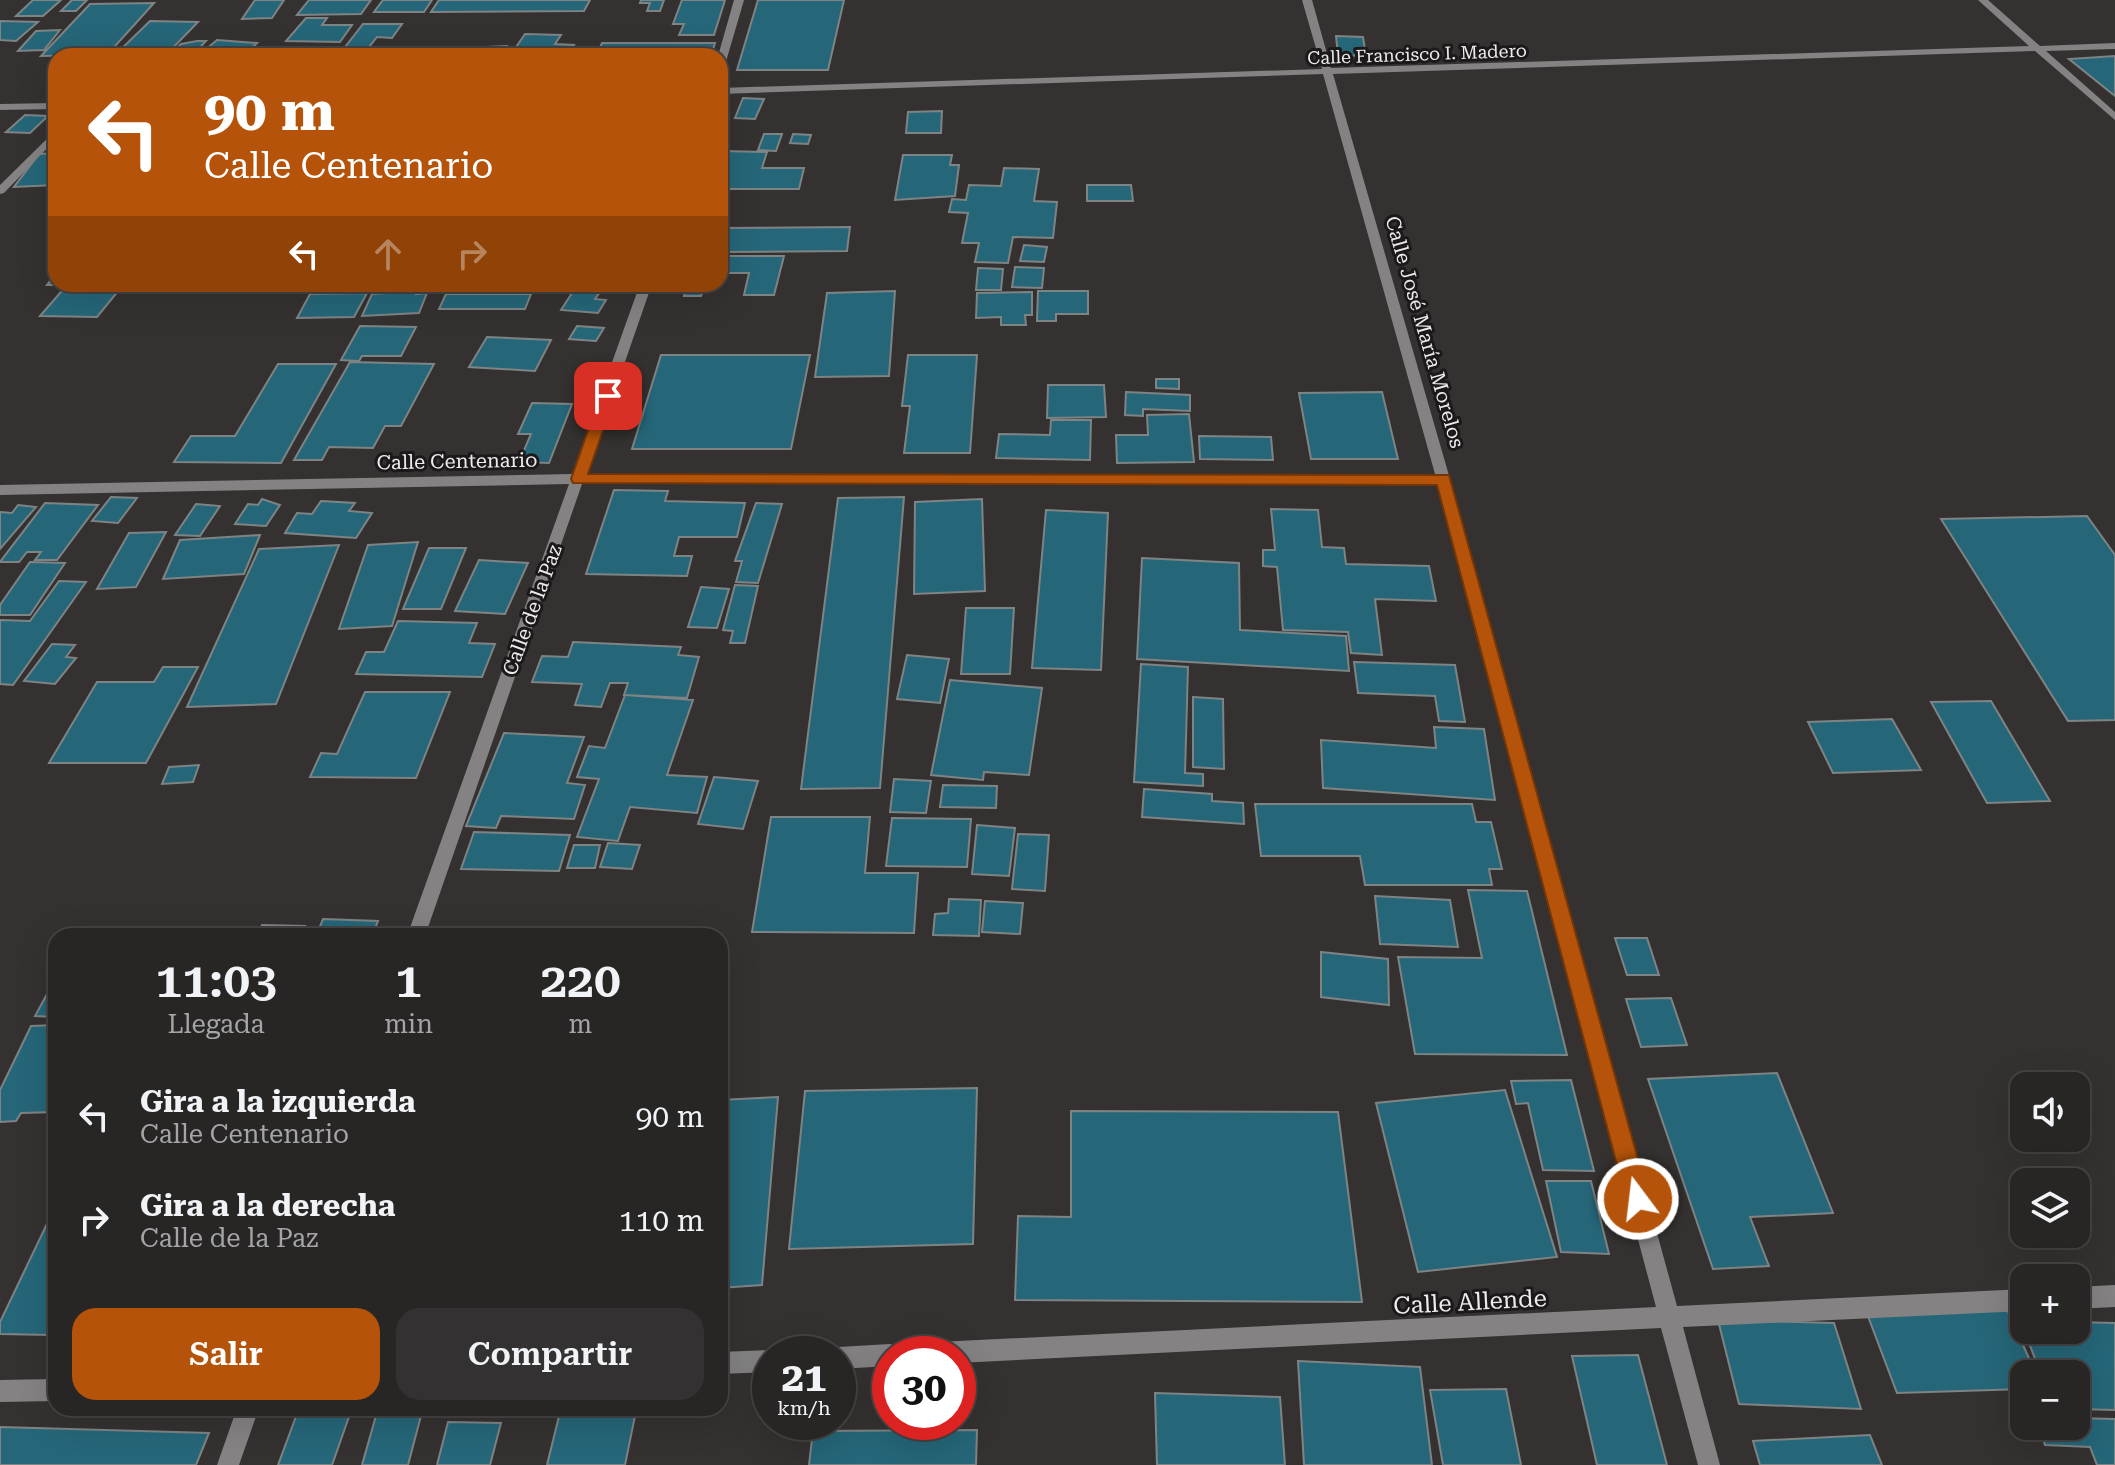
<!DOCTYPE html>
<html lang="es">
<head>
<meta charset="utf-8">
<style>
  :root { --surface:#282525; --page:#343132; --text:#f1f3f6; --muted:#a5a5a7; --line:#444242; --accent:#b45309 }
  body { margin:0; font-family:"Roboto Serif",serif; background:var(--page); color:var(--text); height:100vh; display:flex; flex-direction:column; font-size:30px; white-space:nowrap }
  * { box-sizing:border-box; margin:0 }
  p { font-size:26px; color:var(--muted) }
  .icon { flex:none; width:44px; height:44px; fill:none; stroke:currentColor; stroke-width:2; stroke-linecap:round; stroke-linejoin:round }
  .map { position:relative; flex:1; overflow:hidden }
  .sheet { position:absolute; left:48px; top:928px; width:680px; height:488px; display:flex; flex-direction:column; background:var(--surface); border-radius:24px; box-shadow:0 8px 32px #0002,0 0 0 2px var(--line) }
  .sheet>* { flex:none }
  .guide { position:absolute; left:48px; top:48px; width:680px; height:244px; border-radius:24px; box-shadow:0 8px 32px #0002,0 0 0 2px var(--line); background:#b45309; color:#fff; overflow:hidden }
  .buttons { position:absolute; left:2010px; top:1072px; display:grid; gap:16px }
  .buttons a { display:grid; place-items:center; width:80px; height:80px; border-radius:16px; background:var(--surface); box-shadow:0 8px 32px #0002,0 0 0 2px var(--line); font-size:40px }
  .speed { position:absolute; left:752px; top:1336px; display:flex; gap:16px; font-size:40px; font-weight:700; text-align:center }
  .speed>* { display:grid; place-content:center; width:104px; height:104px; border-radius:50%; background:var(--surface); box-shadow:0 8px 32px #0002,0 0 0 2px var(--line); line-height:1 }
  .speed small { font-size:20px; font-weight:400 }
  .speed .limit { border:12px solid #d22; background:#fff; color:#111 }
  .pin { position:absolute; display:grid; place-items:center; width:68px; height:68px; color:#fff; margin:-34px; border-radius:16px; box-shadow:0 4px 12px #0006 }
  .me { position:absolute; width:88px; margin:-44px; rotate:345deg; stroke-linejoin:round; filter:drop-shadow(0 0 6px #0008) }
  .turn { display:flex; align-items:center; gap:28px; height:168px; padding:0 24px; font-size:36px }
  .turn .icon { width:104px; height:104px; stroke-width:2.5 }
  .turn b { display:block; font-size:56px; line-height:68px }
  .lanes { display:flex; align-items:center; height:76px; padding:0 24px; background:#0003; justify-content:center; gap:40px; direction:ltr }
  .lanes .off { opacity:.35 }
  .eta { display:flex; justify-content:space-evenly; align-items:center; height:136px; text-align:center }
  .eta b { font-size:48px; font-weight:600; line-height:56px }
  .primary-button { display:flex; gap:16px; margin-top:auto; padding:16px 24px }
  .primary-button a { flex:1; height:92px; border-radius:24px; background:var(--accent); color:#fff; font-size:32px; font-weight:600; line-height:92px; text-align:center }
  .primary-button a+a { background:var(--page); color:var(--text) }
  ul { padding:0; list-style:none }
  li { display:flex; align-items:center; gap:24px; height:104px; padding:0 24px }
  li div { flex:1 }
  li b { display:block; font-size:30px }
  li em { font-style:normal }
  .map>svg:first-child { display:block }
  .building { fill:#256678; stroke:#7e8384; stroke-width:2 }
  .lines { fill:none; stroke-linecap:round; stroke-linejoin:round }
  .minor { fill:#848282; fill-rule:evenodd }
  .route { fill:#b45309; stroke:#753606; stroke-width:2 }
  .labels { text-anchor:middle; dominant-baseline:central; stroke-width:6; stroke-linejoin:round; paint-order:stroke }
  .far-street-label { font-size:18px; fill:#eeebec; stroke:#1b191a }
  .street-label { font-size:20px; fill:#eeebec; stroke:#1b191a }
  .near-street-label { font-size:24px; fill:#eeebec; stroke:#1b191a }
</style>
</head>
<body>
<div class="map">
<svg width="2115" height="1465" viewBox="0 0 2115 1465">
  <rect width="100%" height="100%" fill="#353131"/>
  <path class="building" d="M33,0H61L43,16H16Z
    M72,0H87L76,11H61Z
    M255,0H284L272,18L242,19Z
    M309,0H371L361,14L297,15Z
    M383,0H432L424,12H374Z
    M439,0H590L584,11L431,12Z
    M641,0H664L660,11H647L650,3H640Z
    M682,0H725L714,35H679L684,24H673Z
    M758,0H844L828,70H737Z
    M154,3L107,55L41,56L90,4Z
    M306,18H327L322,25H352L340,42L286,41Z
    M0,21L38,22L16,41L0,40Z
    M150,21L198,22L165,56H114Z
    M363,24H402L392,38L377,37L366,51H342Z
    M60,30L44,50L18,51L36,31Z
    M525,34L561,35L555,44L574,45L567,56H510Z
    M1336,36L1363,37L1366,56L1338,55Z
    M217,40L257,43L243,56H198Z
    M197,41H206L192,56H169L181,44Z
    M602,43H715L711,56H596Z
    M507,46L504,56H460L463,48Z
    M2115,56V96L2069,59Z
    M743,98L764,99L755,119L735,118Z
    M942,111L941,133H906L908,112Z
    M25,115L48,116L30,133L6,132Z
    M764,134H782L776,151L758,150Z
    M793,134L811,135L808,144L790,143Z
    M722,151L767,152L762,168H804L799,189H720Z
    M56,153V185L14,187L39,154Z
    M903,155H952L950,165H959L955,196L895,200Z
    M1004,168L1039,169L1034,201L1057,202L1053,238L1013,237L1008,263L975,262L979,243H962L968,213L949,212L952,199L966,200L969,185L1001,186Z
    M1087,185H1131L1133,201H1087Z
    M850,227L847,251L720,252V228Z
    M1024,245L1047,247L1044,262L1020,261Z
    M720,256H784L774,295H744L749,273H720Z
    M1015,267L1044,268L1042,288L1012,287Z
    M978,268L1003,269L1001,290H976Z
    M56,274V284H124L97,317L40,316L67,285H47Z
    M391,284H420L416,294L427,293L419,313L362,316L372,294L387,293Z
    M465,284H524L521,290L463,288Z
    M687,284H705L701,296H684Z
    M574,290L600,292L595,299L606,300L598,313L561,310Z
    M895,291L889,376L815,377L827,293Z
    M1038,291H1088V314H1056V321H1037Z
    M1032,292V315H1025L1026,325H1001V317L976,318L977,293Z
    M367,293L354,317L297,318L310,294Z
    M446,294H531L525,309H439Z
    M360,326L416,327L401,356H362L359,361L341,360Z
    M577,326L604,328L596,341L569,339Z
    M487,337L551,340L535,371L469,367Z
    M661,355H810L791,449H632Z
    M908,355H977L970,453H904L910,406H902Z
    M350,362L434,364L401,426H385L373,448L329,447L322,460H294Z
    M278,364H336L281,463L174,462L191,436H235Z
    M1156,379H1179V389L1156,388Z
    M1048,385H1104L1106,417L1047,418Z
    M1126,392L1190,395V411L1143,409V416L1125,415Z
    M1382,392L1398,459H1311L1299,393Z
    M532,403L572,404L549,463L519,462L531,434H518Z
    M1189,414L1194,462L1117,463L1116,435H1148L1147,415Z
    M1051,420H1091L1090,460L996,458L999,434L1050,435Z
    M1199,436L1271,437L1273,460L1200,459Z
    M614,490L668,491L665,501L745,503L737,537H679L674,556H692L687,576L586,574Z
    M111,497L137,498L118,523L92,521Z
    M904,497L880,788L801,789L838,498Z
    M262,499L280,505L266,526L235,524L248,504L258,505Z
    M982,499L985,591L914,594L915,502Z
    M321,501L355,503L349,511L372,513L356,538L285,533L297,513L312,514Z
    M45,503L98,505L57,560H35L41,552H27L19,562H0Z
    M756,503L782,504L758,583L736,582L742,561H735Z
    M196,504L220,506L200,536L175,535Z
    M18,505L36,507L0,549V512L12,513Z
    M1271,509L1318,510L1322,547L1344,548L1346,564L1429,566L1436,601L1375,599L1382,655L1351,653L1348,632L1283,630L1277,567L1263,566V550H1275Z
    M1046,510L1108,513L1101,670L1032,668Z
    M2087,516L2115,555V720L2068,721L1941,519Z
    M166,532L136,587L97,589L129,533Z
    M260,535L244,574L163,579L180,540Z
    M418,542L392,626L339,629L368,545Z
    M339,545L276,704L187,707L259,549Z
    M429,548H466L441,609H403Z
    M1142,558L1239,563L1240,630L1346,636L1349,671L1137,659Z
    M479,560L528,563L505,614L455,611Z
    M30,562L65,563L30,615H0V605Z
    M59,581L86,582L13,685L0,684V620L30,621Z
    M735,585L758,586L745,643H730L733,631L723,630Z
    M701,587L729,589L717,628L688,627Z
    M966,608H1014L1010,674H961Z
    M398,621L477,623L469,643L495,644L482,677L356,674L366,652H384Z
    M573,642L681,647L678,655L699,657L687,698L624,695L628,683H610L601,707L575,705L582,684L532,682L542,656L568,657Z
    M52,644L75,645L66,657L76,658L55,684L24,681Z
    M907,655L949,659L940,703L897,699Z
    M1354,662L1455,665L1465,722L1439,721L1435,696L1358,693Z
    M1141,664L1188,667L1185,773L1203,774V786L1134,782Z
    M163,667H198L146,763H49L97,682H154Z
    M950,680L1042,688L1029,775L984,772L983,780L931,775Z
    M365,692H450L416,778L310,777L321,753L337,754Z
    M625,695L693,700L667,775L707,777L697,813L630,807L618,841L577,837L599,779L577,777L589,746L605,748Z
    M1193,697L1223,699L1224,769L1193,767Z
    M1991,701L2050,801L1987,803L1931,702Z
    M1892,719L1921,770L1833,773L1808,722Z
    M1434,727L1484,729L1495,800L1323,788L1321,740L1436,748Z
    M504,733L584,737L567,783L585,785L574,819L501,816L496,828L466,826Z
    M199,765L193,782L162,784L169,767Z
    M714,777L758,781L743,829L698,824Z
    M894,779L931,781L926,813L890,812Z
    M943,785L997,786L996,808L940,807Z
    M1144,789L1212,794V801L1243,803L1244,824L1142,817Z
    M1255,804H1472L1476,822H1491L1502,869H1489L1492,885H1365L1360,856H1261Z
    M771,817H870L865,873H918L914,933L752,932Z
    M892,818L971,819L967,867L886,866Z
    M977,825L1015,828L1009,876L972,874Z
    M474,832L570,835L559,871L461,869Z
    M1018,834L1049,835L1045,891L1012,889Z
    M608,843L640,845L632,869L600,867Z
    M574,845H600L595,868H567Z
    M1468,890L1527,891L1567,1055L1415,1054L1398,957L1482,958Z
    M1375,896L1450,900L1458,947L1380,944Z
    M949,899L981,900L979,936L933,935L935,914L948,913Z
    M985,901L1023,903L1020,934L982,932Z
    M323,919L378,921L372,936H316Z
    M262,925L305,926L301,936H257Z
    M1615,938H1647L1659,975H1627Z
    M1321,952L1388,959L1389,1005L1321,997Z
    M52,985L56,986V1017L35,1016Z
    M1671,998L1687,1045L1641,1047L1626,999Z
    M56,1025V1112L21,1113L16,1121L0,1122V1090L31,1026Z
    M1777,1073L1833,1213L1750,1217L1769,1266L1713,1269L1648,1079Z
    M1571,1080L1594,1171L1543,1170L1528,1103L1516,1104L1511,1081Z
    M977,1088L973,1244L789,1249L805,1091Z
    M1505,1090L1557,1257L1418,1272L1376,1103Z
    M778,1097L762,1285L720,1288V1100Z
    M1071,1111L1338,1112L1362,1302L1015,1300L1018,1216L1071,1217Z
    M1546,1181H1591L1609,1254L1561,1252Z
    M56,1205V1322L50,1335L0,1334V1322Z
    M2006,1307L2036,1374H2024V1389L1897,1393L1866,1311Z
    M1718,1320L1834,1323L1861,1409L1739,1404Z
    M2020,1320L2024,1321V1330H2076V1322L2115,1323V1410L2076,1409V1374H2041Z
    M1638,1355L1667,1465H1597L1572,1356Z
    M1298,1361L1420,1367L1432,1465H1304Z
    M1506,1389L1521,1465H1443L1430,1390Z
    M1155,1393L1280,1397L1285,1465H1157Z
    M561,1408L636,1411L625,1465H547Z
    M298,1411L350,1414L332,1465H278Z
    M377,1412H422L408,1465H362Z
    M2076,1418L2115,1419V1465H2097L2090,1447L2045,1445L2039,1426H2076Z
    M448,1422L501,1423L490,1465H437Z
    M0,1427L209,1433L196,1465H0Z
    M977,1430L976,1465H809L813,1431Z
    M1870,1435L1882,1465H1760L1753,1441Z"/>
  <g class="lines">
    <path class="minor" d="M734,0H744L725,65L720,68V56H718Z
      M1302,0H1312L1331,68L2029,46L1978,0H1988L2040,46L2115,43V49L2046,51L2115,112V120L2035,51L1333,74L1450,479L1677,1306L2024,1289V1311L1683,1327L1720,1465H1698L1661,1328L958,1363V1354H907L910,1346L918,1343L1656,1307L1437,484H582L425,936H407L569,484L0,495V485L572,474L640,284H652L586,474H1435L1323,74L720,94V88L1322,69Z
      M56,103V109L0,110V104Z
      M56,130V139L4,193L0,194V185Z
      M2115,1285V1307L2076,1309V1287Z
      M890,1344L898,1347L901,1354H890V1366L838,1369V1354H829L830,1350L838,1347Z
      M770,1350L778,1354H770V1372L720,1374V1352Z
      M56,1379V1401L0,1402V1380Z
      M237,1408H259L239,1465H217Z"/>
  </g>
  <path class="route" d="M608,391L615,396L588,474L1449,475L1649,1199L1646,1207L1638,1210L1629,1207L1626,1199L1437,485L573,483L571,479L600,396Z"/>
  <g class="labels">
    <g class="far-street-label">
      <text transform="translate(1417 54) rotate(-2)">Calle Francisco I. Madero</text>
    </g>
    <g class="street-label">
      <text transform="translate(1425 332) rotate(74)">Calle José María Morelos</text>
      <text transform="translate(457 461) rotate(-1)">Calle Centenario</text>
      <text transform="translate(532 610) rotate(-70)">Calle de la Paz</text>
    </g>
    <g class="near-street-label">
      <text transform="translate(1470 1302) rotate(-3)">Calle Allende</text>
    </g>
  </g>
</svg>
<div class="buttons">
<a><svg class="icon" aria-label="sound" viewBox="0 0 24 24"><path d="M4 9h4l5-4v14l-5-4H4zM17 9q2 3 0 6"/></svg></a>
<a><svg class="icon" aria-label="layers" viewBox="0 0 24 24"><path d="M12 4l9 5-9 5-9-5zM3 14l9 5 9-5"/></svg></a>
<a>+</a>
<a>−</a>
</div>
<div class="speed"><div>21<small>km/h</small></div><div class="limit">30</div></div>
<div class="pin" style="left:608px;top:396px;background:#d93025"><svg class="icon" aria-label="arrive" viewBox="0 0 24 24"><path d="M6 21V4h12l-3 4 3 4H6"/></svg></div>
<svg class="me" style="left:1638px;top:1199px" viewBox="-20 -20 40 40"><circle r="17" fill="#b45309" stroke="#fff" stroke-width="3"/><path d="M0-11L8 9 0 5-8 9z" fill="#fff"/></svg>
<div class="guide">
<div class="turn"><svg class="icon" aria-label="left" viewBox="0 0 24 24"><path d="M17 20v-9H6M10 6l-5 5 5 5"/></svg><div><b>90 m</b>Calle Centenario</div></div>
<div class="lanes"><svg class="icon" aria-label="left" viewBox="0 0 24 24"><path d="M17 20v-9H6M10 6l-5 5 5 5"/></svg><svg class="icon off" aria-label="ahead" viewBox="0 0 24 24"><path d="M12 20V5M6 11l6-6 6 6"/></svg><svg class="icon off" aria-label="right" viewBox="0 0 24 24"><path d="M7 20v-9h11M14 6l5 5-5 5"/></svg></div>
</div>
<section class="sheet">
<div class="eta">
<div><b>11:03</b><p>Llegada</p></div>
<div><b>1</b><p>min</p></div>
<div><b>220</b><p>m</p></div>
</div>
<ul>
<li><svg class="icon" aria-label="left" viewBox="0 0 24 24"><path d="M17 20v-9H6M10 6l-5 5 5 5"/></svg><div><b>Gira a la izquierda</b><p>Calle Centenario</p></div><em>90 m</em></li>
<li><svg class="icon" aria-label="right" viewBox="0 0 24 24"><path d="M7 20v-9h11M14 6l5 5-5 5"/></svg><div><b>Gira a la derecha</b><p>Calle de la Paz</p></div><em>110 m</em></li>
</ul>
<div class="primary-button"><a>Salir</a><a>Compartir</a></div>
</section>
</div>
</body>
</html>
